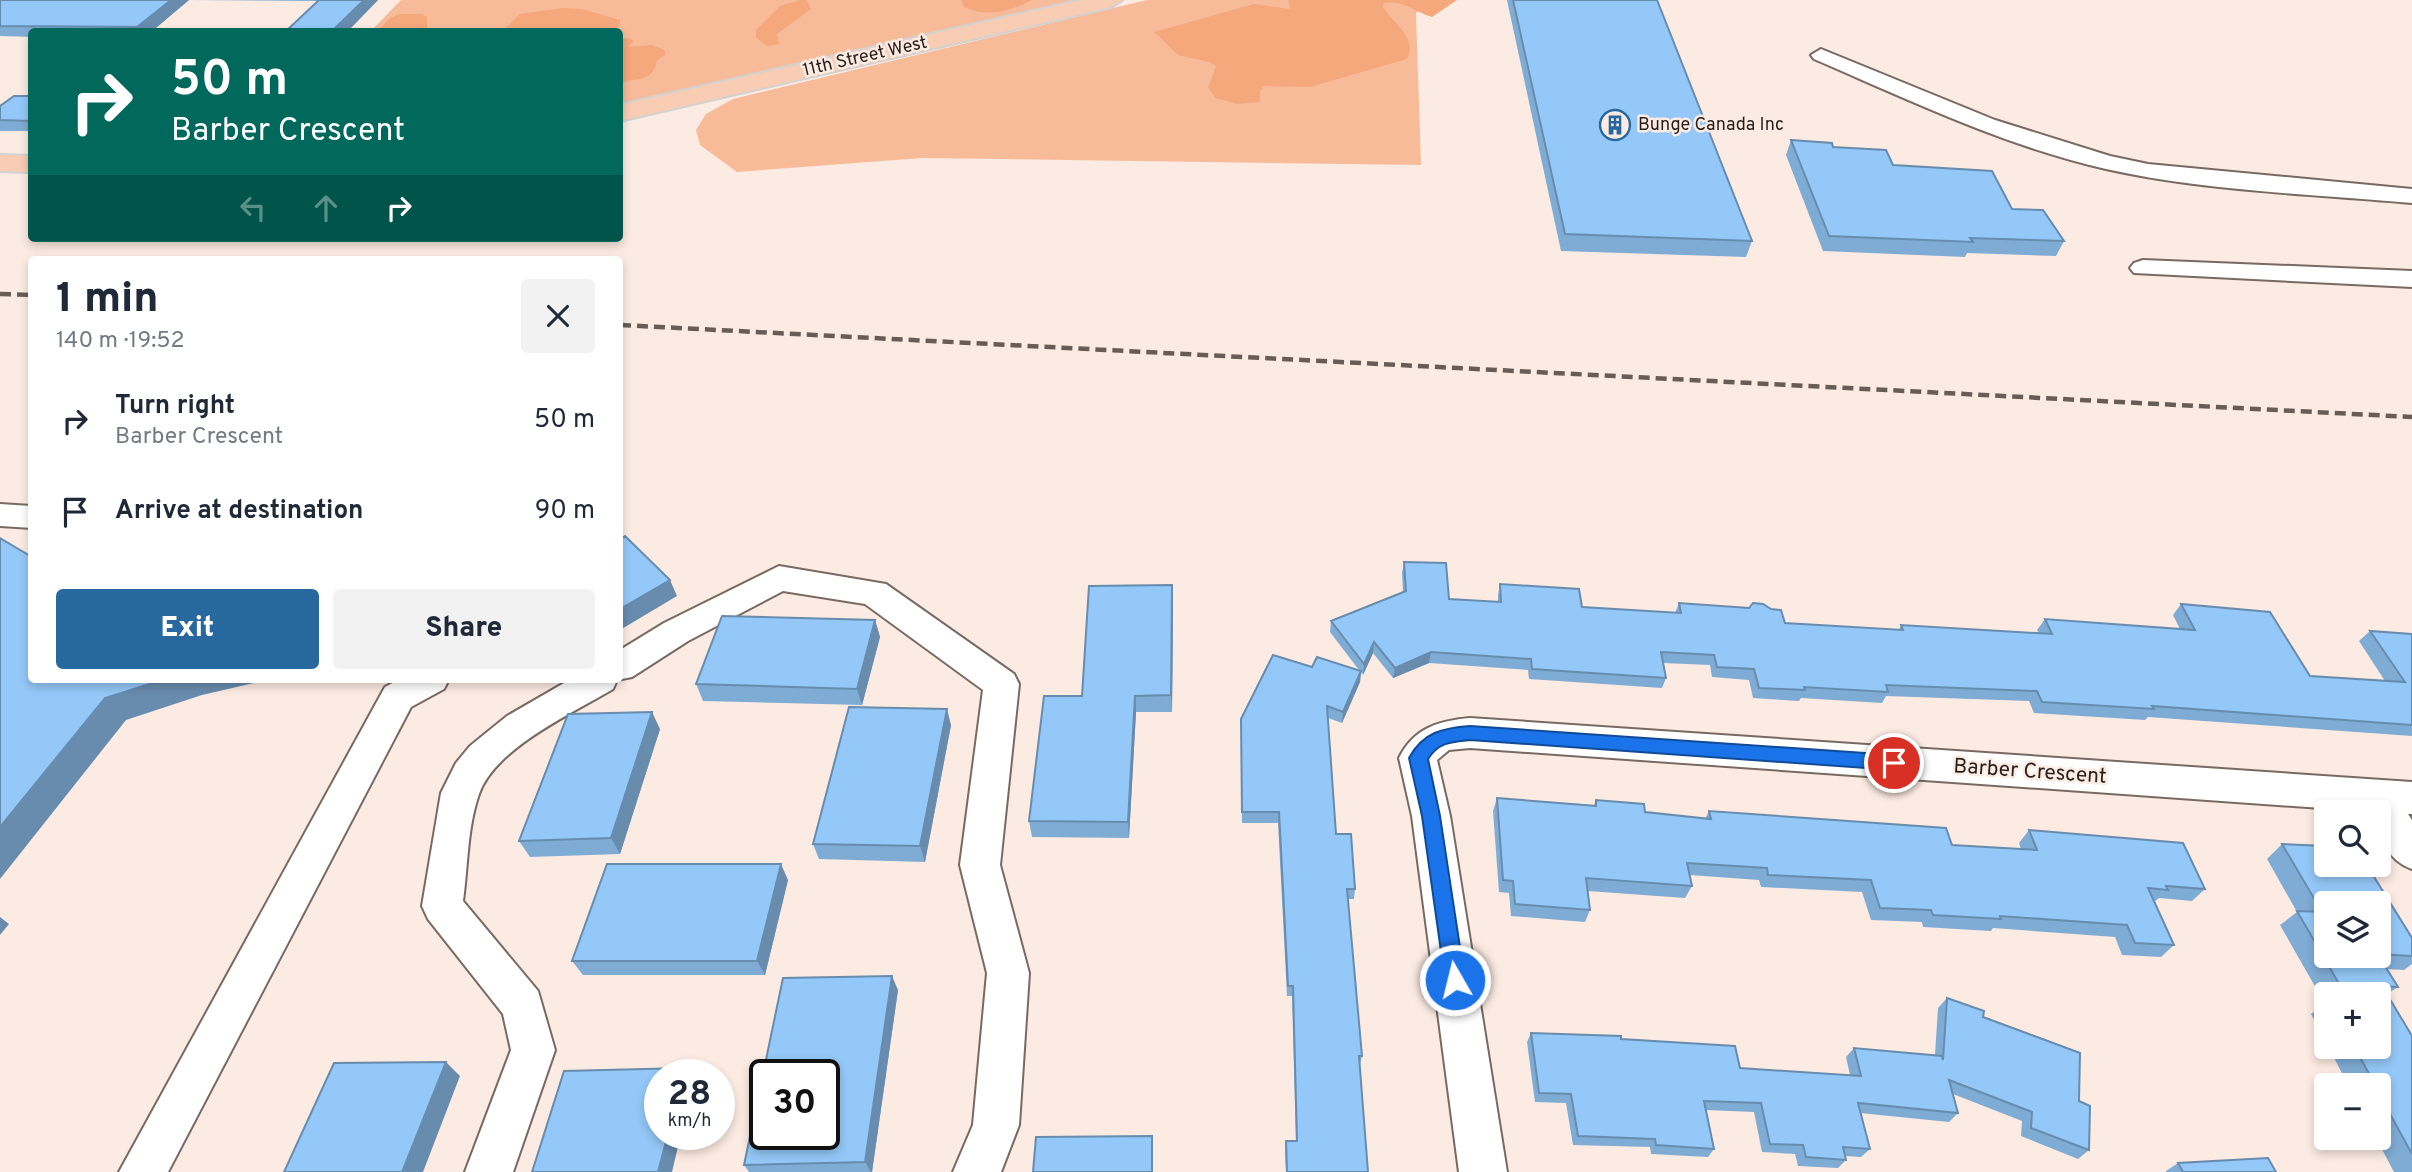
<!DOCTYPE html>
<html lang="en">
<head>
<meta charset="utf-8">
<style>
  :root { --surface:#fff; --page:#f2f2f3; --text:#1f2937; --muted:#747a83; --accent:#27699f }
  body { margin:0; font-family:Overpass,sans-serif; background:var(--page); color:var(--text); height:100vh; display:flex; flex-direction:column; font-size:26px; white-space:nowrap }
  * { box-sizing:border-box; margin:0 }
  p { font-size:23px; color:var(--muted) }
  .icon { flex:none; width:38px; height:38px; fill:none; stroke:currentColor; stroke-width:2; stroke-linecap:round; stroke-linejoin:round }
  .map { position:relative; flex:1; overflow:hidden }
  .details { position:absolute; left:28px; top:256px; width:595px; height:427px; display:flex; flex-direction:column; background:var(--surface); border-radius:7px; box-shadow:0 4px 10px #0003 }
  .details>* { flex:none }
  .banner { position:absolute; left:28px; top:28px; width:595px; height:214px; border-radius:7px; box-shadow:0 4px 10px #0003; background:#00695c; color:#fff; overflow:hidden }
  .fabs { position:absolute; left:2314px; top:800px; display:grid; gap:14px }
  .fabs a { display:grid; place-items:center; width:77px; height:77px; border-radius:7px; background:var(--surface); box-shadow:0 4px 10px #0003; font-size:35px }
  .speed { position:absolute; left:644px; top:1059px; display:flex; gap:14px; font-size:35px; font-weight:700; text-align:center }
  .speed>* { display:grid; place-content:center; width:91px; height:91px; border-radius:50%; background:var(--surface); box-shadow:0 4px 10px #0003; line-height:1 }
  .speed small { font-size:18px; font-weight:400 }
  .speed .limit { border:4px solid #111; border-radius:10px; background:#fff; color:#111 }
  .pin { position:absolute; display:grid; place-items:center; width:60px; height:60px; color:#fff; margin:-30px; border:4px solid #fff; border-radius:50%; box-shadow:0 2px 7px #0007 }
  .me { position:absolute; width:77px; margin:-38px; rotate:352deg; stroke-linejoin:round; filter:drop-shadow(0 0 5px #0008) }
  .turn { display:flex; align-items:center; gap:24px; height:147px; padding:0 28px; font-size:32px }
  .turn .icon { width:91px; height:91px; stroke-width:2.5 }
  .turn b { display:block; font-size:49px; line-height:60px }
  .lanes { display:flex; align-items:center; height:66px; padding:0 28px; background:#0003; justify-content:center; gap:35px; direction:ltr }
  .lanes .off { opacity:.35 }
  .round { display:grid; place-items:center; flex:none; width:74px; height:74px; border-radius:7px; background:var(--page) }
  .overview { display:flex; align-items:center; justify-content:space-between; height:119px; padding:0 28px }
  h1 { font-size:42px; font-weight:800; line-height:52px }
  .action { display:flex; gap:14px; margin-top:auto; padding:14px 28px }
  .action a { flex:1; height:80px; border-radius:7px; background:var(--accent); color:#fff; font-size:28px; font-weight:800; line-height:80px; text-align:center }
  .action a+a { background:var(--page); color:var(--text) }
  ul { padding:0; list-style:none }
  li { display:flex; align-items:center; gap:21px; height:91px; padding:0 28px }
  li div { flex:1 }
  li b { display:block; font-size:26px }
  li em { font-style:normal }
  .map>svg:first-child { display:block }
  .green { fill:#f7bb99 }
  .forest { fill:#f5a87c }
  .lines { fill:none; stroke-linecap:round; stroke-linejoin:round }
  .minor-casing { stroke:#786a62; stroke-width:4 }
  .major-casing { stroke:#d3d2d2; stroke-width:4 }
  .minor { fill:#fff; fill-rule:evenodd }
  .major { fill:#f9cdb4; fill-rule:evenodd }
  .rail { stroke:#675d58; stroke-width:4.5; stroke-dasharray:11 6; stroke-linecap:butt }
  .wall { fill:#7facd5 }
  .shaded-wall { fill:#688cae }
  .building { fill:#94c8f8; stroke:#688cae; stroke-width:2; fill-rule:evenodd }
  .route { fill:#1a73e8; stroke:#114b97; stroke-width:2 }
  .labels { text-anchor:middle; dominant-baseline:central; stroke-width:5; stroke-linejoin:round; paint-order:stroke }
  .far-street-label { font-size:18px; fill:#251f1c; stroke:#fcebe2 }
  .far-poi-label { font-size:18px; fill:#251f1c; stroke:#fcebe2; text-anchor:start }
  .street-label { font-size:21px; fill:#251f1c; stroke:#fcebe2 }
</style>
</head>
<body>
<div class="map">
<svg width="2412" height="1172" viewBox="0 0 2412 1172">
  <rect width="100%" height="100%" fill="#fcebe2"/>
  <path class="green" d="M401,0H1085L620,107V32H370Z
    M1147,0H1434L1416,13L1421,165L922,158L737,172L700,145L696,130L706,114L733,99Z"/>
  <path class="forest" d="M800,0H807L811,9L777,34L779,44L767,46L756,38V30L780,6Z
    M961,0H1032C1011,11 986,18 964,7Z
    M1288,0H1457L1432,17C1414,12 1405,0 1384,3L1383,7C1393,23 1418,38 1407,59L1310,87L1264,86L1260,91V102L1237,104L1216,98L1208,88L1216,66L1209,62L1178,55L1154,32L1254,4L1290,9Z
    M563,8L582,9L620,20V25L613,31H503L520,14Z
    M400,14H422L427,17V30L378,31L390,18Z
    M627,38L634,40L628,47L651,45L665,50V55L657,60C653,82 640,77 620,83V39Z"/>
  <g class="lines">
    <g class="minor-casing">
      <path id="minor" d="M1821,49L1995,120L2110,156L2148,164L2412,189V203C2312,194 2204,191 2106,169C2005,146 1909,100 1814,59L1811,55Z
        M2143,260L2412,271V287L2134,273L2130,268L2134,263Z
        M0,504L32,506V528L0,526Z
        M779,566L886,584L1014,674L1019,684L1000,865L1029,973L1019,1125L1001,1172H953L973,1125L987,973L960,865L983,690L865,604L783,591L688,641L632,677L617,680L613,689C573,713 495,748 479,794C467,828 468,866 463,901L538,991L555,1050L513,1172H465L511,1050L503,1014L428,919L422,906L441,793L456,763L470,746L507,716L571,679H620V650L664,623Z
        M400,679H449L444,689L411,707L168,1172H119L385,687Z
        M1470,718L2412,782V814H2408L2412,820V869C2387,860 2378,837 2378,812L1470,748L1449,750L1437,760L1450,816L1507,1172H1459L1412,816L1399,758C1414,728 1438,721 1470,718Z"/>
    </g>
    <g class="major-casing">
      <path id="major" d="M1081,0H1122L1111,7L620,121V105Z
        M0,155L32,156V172L0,171Z"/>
    </g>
    <use href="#minor" class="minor"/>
    <use href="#major" class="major"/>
    <path class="rail" d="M0,294L32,295
      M620,325L2412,417"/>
  </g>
  <path class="wall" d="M0,0H378L347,32H285L318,1L189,0L151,32H32V37L0,36Z
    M1507,0H1657L1752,241L1746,257L1561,251Z
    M32,96V131H0V106Z
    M1791,140L1833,147L1893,165L2012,209L2064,241L2056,256L1967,253L1965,257L1823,251L1786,155Z
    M1404,562L1449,599L1498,602V595L1500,584L1582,607L1675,613L1679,603L1785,623L1899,630L1901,625L2039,633L2037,630L2045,619L2180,629L2173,615L2181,604L2310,676L2385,681L2359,641L2370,631L2412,634V736L2148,717L2145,720L2034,713L2029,701L1886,696L1882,703L1801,698L1799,701L1753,698L1749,680L1712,677L1710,665L1663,663L1666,678L1662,688L1529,679L1528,670L1429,663L1393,678L1373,653L1363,675L1361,672L1360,682L1342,723L1328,718L1336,834L1355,889L1354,899H1348L1362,1056L1360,1065L1368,1172H1286L1285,1149L1286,1141H1296L1292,996H1287L1278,823H1242L1241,731L1312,667L1359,670L1330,632L1331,621L1403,592L1402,573Z
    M1173,602L1172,712H1136L1129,838L1032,837L1029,821L1082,696Z
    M875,620L880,637L862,705L703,701L696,684Z
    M951,725L925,862L819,859L813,844Z
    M660,729L620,854L530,857L519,841Z
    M1497,798L1594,805L1596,800L1645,812L1705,819L1709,811L1952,845L2021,849L2019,843L2029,830L2205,889L2192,901L2159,898L2154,902L2174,945L2161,957L2122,955L2115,937L1993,928L1991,931L1923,927L1922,922L1871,920L1862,892L1761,887L1759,880L1690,875L1692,886L1685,898L1588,891L1590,910L1585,922L1511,916L1509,893L1499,892L1493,811Z
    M2282,844L2412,956V964L2404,970L2387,969L2398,987L2387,994L2412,1036V1172H2394L2376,1138H2378V1085H2348L2328,1046H2378V994H2326V1042L2311,1014L2325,1004L2280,925L2297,912L2267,859Z
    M788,880L765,975H583L572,961Z
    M898,990L872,1172H749L744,1165Z
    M1947,998L1983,1017L2079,1101L2089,1150L2078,1159L2021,1136L2022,1121L1953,1094L1958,1113L1949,1122L1860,1113L1870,1149L1861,1157L1845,1156L1846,1160L1838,1168L1798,1166L1795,1154L1762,1152L1754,1112L1706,1110L1714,1149L1708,1157L1651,1154L1650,1147L1573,1145L1566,1103L1535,1102L1527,1042L1531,1033L1621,1039L1740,1068L1850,1075L1846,1057L1854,1048L1935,1055L1938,1008Z
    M2178,1163L2276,1172H2166V1171Z"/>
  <path class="shaded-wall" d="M171,0H189L151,32H140L137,27Z
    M364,0H378L347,32H331Z
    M670,580L677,596L620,630V609Z
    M1172,585L1173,602L1172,712L1171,695Z
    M875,620L880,637L862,705L857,689Z
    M1374,642L1373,653L1363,675L1364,664Z
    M1431,652L1429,663L1393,678L1395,668Z
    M1361,671L1360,682L1342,723L1343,712Z
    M165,679H271L202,695L126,720L0,879V827L105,698Z
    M1135,696L1136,712L1129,838L1128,822Z
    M947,709L951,725L925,862L920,846Z
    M652,712L660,729L620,854L611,838Z
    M781,864L788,880L765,975L757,961Z
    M0,917L9,924L0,935Z
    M892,976L898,990L872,1172H871L865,1162Z
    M446,1062L460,1076L423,1172H402Z
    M684,1068L689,1074H683Z
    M668,1134H681L672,1172H658Z"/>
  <path class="building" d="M0,0H171L137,27L0,26Z
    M319,0H364L331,32H285Z
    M1513,0H1657L1752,241L1565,234Z
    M14,96H32V121L0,120V106Z
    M1791,140L1832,143L1833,147L1886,150L1893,165L1992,171L2012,209L2043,210L2064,241L1970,238L1973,242L1829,236Z
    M625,536L670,580L620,609V539Z
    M0,538L32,557V679H165L105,698L0,827Z
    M1404,562L1446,563L1449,599L1501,602L1500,584L1579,589L1582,607L1681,613L1679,603L1749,608L1753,603L1763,604L1771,609L1781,610L1785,623L1903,630L1901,625L2052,634L2045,619L2195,630L2181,604L2270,612L2310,676L2405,682L2370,631L2412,634V725L2152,706L2154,709L2042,702L2037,691L1886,685L1888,692L1804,687L1805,690L1759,688L1754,669L1717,667L1714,655L1661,652L1666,678L1532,669L1531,659L1431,652L1395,668L1374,642L1364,664L1331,621L1406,591Z
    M1172,585L1171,695L1135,696L1128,822L1029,821L1044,696H1082L1089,586Z
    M722,616L875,620L857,689L696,684Z
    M1273,655L1312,667L1317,657L1361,671L1343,712L1327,706L1336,834H1351L1355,889H1347L1362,1056H1359L1368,1172H1287L1286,1141H1297L1293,986H1288L1279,812H1242L1241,719Z
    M849,707L947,709L920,846L813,844Z
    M652,712L611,838L519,841L568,714Z
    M1497,798L1596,806V800L1644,804L1645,812L1711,819L1709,811L1946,828L1952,845L2037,850L2029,830L2183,843L2205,889L2166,886L2168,890L2148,888L2174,945L2135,943L2127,925L2000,916L2001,919L1933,915L1931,910L1880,908L1871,880L1768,875L1767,868L1687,863L1692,886L1586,878L1590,910L1515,904L1513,881L1503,880Z
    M2282,844L2326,846V864H2366L2412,938V956L2378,954V903H2326V956H2378V955L2398,987L2382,986L2412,1036V1154L2378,1092V1085H2375L2354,1046H2378V994H2345L2297,911L2322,912Z
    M607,864H781L757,961H572Z
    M892,976L865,1162L744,1165L783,978ZM765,1074H824V1134H765Z
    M1947,998L1984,1011L1983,1017L2080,1053L2079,1101L2090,1106L2089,1150L2031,1128L2032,1112L1949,1080L1958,1113L1858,1103L1870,1149L1843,1147L1846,1160L1806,1157L1803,1145L1770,1144L1761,1103L1704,1101L1714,1149L1656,1145L1655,1139L1578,1136L1571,1094L1539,1093L1531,1033L1621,1036V1039L1735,1046L1740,1068L1861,1076L1854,1048L1942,1056L1943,1060Z
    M446,1062L402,1172H284L334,1063Z
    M684,1068L683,1074H660V1134H668L658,1172H532L564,1071Z
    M1152,1136V1172H1033L1036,1137Z
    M2268,1158L2276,1172H2183L2178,1163Z"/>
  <path class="route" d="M1470,726L1894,755L1903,763L1894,770L1470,740C1451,742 1439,742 1428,759L1440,816L1465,980L1462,987L1455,990L1448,987L1445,980L1422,816L1409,758C1423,732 1443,728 1470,726Z"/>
  <defs>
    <g id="building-ring" transform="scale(1.575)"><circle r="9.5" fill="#fcebe2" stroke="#27699f" stroke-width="1.5"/><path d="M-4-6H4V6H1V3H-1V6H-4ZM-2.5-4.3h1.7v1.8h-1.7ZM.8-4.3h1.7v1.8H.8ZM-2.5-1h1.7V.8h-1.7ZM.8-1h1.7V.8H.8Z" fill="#27699f"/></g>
  </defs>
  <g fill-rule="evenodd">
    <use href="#building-ring" x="1615" y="125"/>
  </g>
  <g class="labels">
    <g class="far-street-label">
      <text transform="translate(865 57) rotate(-13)">11th Street West</text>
    </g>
    <g class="far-poi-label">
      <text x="1638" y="125">Bunge Canada Inc</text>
    </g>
    <g class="street-label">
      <text transform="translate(2030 772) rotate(4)">Barber Crescent</text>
    </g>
  </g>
</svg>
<div class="fabs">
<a><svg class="icon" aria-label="search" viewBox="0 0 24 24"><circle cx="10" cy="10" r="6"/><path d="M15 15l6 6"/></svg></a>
<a><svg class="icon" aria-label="layers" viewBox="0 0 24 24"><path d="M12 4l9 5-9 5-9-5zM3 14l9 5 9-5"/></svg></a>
<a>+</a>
<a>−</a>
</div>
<div class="speed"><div>28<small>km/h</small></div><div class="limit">30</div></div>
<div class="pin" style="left:1894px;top:763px;background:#d93025"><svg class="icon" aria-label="arrive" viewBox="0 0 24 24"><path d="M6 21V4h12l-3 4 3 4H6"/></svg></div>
<svg class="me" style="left:1455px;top:980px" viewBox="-20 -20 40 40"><circle r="17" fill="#1a73e8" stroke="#fff" stroke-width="3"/><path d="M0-11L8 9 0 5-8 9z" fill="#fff"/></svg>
<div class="banner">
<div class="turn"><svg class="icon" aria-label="right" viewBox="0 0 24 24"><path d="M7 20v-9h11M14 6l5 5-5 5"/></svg><div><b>50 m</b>Barber Crescent</div></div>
<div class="lanes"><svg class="icon off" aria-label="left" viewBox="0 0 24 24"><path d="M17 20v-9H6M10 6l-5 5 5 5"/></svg><svg class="icon off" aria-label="ahead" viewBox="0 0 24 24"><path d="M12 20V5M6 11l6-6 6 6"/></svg><svg class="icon" aria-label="right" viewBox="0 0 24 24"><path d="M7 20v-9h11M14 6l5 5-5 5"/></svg></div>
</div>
<section class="details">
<div class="overview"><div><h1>1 min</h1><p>140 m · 19:52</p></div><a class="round"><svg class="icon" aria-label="close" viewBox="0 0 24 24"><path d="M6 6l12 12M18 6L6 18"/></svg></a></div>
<ul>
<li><svg class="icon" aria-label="right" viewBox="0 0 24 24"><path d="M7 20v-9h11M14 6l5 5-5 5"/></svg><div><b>Turn right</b><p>Barber Crescent</p></div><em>50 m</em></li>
<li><svg class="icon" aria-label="arrive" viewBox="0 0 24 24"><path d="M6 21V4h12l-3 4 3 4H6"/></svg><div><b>Arrive at destination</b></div><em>90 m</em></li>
</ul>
<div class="action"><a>Exit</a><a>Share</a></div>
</section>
</div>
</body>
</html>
